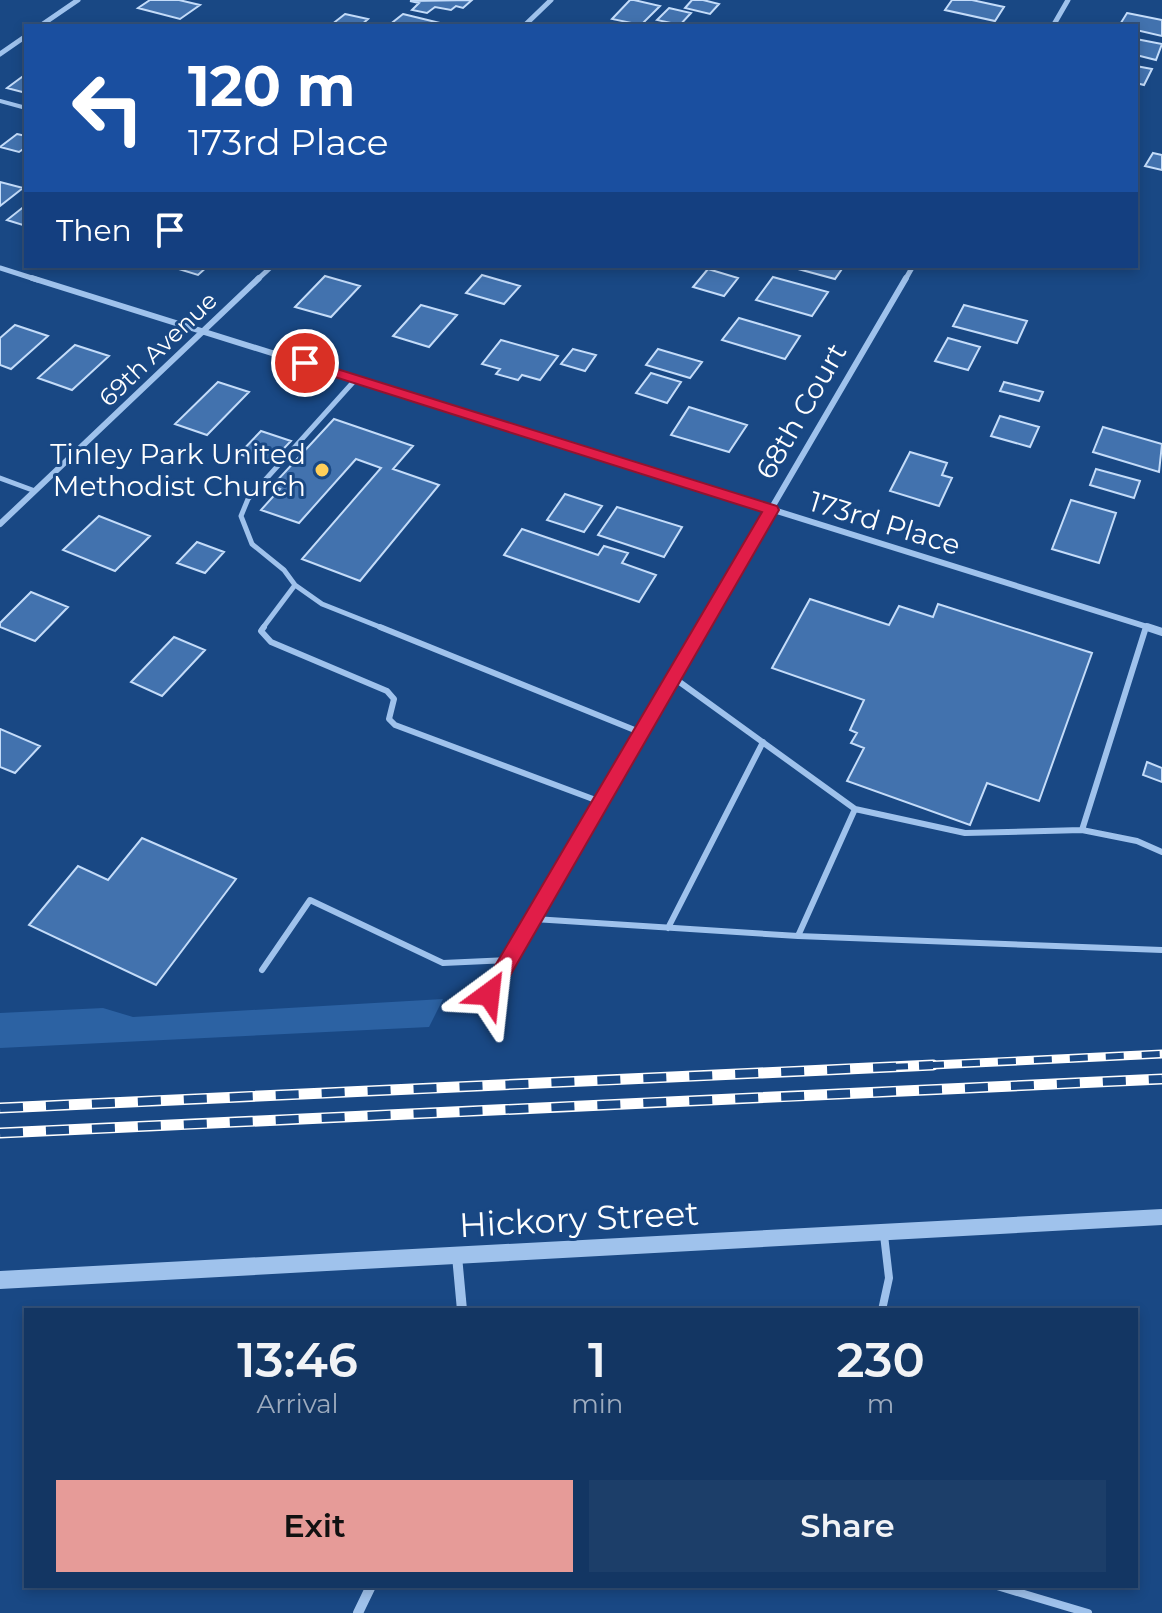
<!DOCTYPE html>
<html lang="en">
<head>
<meta charset="utf-8">
<style>
  :root { --surface:#133663; --page:#1c3e69; --text:#f1f3f6; --muted:#9dabbe; --line:#325078; --accent:#e69b98 }
  body { margin:0; font-family:Montserrat,sans-serif; background:var(--page); color:var(--text); height:100vh; display:flex; flex-direction:column; font-size:30px; white-space:nowrap }
  * { box-sizing:border-box; margin:0 }
  p { font-size:26px; color:var(--muted) }
  .icon { flex:none; width:44px; height:44px; fill:none; stroke:currentColor; stroke-width:2; stroke-linecap:round; stroke-linejoin:round }
  .map { position:relative; flex:1; overflow:hidden }
  .details { position:absolute; left:24px; top:1308px; width:1114px; height:280px; display:flex; flex-direction:column; background:var(--surface); border-radius:0px; box-shadow:0 4px 12px #0003,0 0 0 2px var(--line) }
  .details>* { flex:none }
  .banner { position:absolute; left:24px; top:24px; width:1114px; height:244px; border-radius:0px; box-shadow:0 4px 12px #0003,0 0 0 2px var(--line); background:#1a4fa0; color:#fff; overflow:hidden }
  .pin { position:absolute; display:grid; place-items:center; width:68px; height:68px; color:#fff; margin:-34px; border:4px solid #fff; border-radius:50%; box-shadow:0 2px 8px #0007 }
  .me { position:absolute; width:88px; margin:-44px; rotate:30deg; stroke-linejoin:round; filter:drop-shadow(0 0 6px #0008) }
  .turn { display:flex; align-items:center; gap:28px; height:168px; padding:0 32px; font-size:36px }
  .turn .icon { width:104px; height:104px; stroke-width:2.5 }
  .turn b { display:block; font-size:56px; line-height:68px }
  .then { display:flex; align-items:center; height:76px; padding:0 32px; background:#0003; gap:16px; font-size:30px }
  .eta { display:flex; justify-content:space-evenly; align-items:center; height:136px; text-align:center }
  .eta b { font-size:48px; font-weight:600; line-height:56px }
  .action { display:flex; gap:16px; margin-top:auto; padding:16px 32px }
  .action a { flex:1; height:92px; border-radius:0px; background:var(--accent); color:#111; font-size:32px; font-weight:600; line-height:92px; text-align:center }
  .action a+a { background:var(--page); color:var(--text) }
  .map>svg:first-child { display:block }
  .green { fill:#2c62a3 }
  .building { fill:#4272ae; stroke:#c4dcf9; stroke-width:2 }
  .lines { fill:none; stroke-linecap:round; stroke-linejoin:round }
  .service-far3 { stroke:#9fc2ec; stroke-width:4 }
  .service-far2 { stroke:#9fc2ec; stroke-width:5 }
  .service-far1 { stroke:#9fc2ec; stroke-width:6 }
  .service { stroke:#9fc2ec; stroke-width:8 }
  .minor-far3 { stroke:#9fc2ec; stroke-width:5 }
  .minor-far2 { stroke:#9fc2ec; stroke-width:6 }
  .minor-far1 { stroke:#9fc2ec; stroke-width:8 }
  .minor { stroke:#9fc2ec; stroke-width:10 }
  .tertiary { fill:#9fc2ec; fill-rule:evenodd }
  .rail-far1-casing { stroke:#fff; stroke-width:9 }
  .rail-casing { stroke:#fff; stroke-width:11 }
  .rail-far1 { stroke:#194884; stroke-width:6; stroke-dasharray:18; stroke-linecap:butt }
  .rail { stroke:#194884; stroke-width:8; stroke-dasharray:23; stroke-linecap:butt }
  .route { fill:#e11d48; stroke:#92132f; stroke-width:2 }
  .poi-dot { fill:#ffcf5a; stroke:#194884; stroke-width:3 }
  .labels { text-anchor:middle; dominant-baseline:central; stroke-width:6; stroke-linejoin:round; paint-order:stroke }
  .far-street-label { font-size:24px; fill:#fff; stroke:#194884 }
  .street-label { font-size:28px; fill:#fff; stroke:#194884 }
  .poi-label { font-size:28px; fill:#fff; stroke:#194884; text-anchor:end }
  .near-street-label { font-size:34px; fill:#fff; stroke:#194884 }
</style>
</head>
<body>
<div class="map">
<svg width="1162" height="1613" viewBox="0 0 1162 1613">
  <rect width="100%" height="100%" fill="#194884"/>
  <path class="green" d="M443,999L429,1027L0,1048V1013L103,1008L133,1017Z"/>
  <path class="building" d="M150,0H179L200,5L180,19L138,8Z
    M472,0L463,8L456,6L451,10L435,7L427,13L412,10L419,3L410,1Z
    M630,0H634L660,6L641,25L612,19Z
    M692,0H703L719,4L710,14L685,8Z
    M952,0H972L1004,7L995,21L945,10Z
    M669,8L691,13L680,25L657,20Z
    M1127,13L1162,20V36L1136,30V26H1119Z
    M345,14L368,19L360,26L331,25Z
    M403,14L444,24L388,26Z
    M1136,39L1162,44L1156,60L1136,55Z
    M1136,66L1152,69L1144,85L1136,83Z
    M26,74V93L7,88Z
    M17,134L26,136V147L19,152L0,147Z
    M1153,153L1162,155V170L1145,166Z
    M0,182L23,188L0,206Z
    M26,205V226L7,220Z
    M169,266H208L198,275Z
    M787,266H844L835,279Z
    M708,269L738,278L724,296L693,287Z
    M482,275L520,286L504,304L466,293Z
    M325,276L360,286L331,317L295,307Z
    M773,277L828,292L812,316L756,300Z
    M421,305L457,315L429,347L393,336Z
    M964,305L1027,321L1017,343L953,326Z
    M739,318L800,336L785,359L722,340Z
    M15,325L48,336L11,369L0,365V338Z
    M948,338L980,347L968,370L935,361Z
    M501,340L558,356L540,380L522,375L518,380L496,374L500,369L482,364Z
    M75,345L109,356L72,390L38,378Z
    M573,349L596,355L585,371L561,364Z
    M658,349L702,362L690,378L646,365Z
    M651,373L681,382L667,403L636,393Z
    M218,382L249,392L207,435L175,424Z
    M1004,382L1043,392L1039,401L1000,391Z
    M689,407L747,425L729,452L671,435Z
    M1000,416L1039,427L1030,447L991,436Z
    M334,419L413,446L393,469L439,485L360,581L302,559L381,468L356,459L299,523L261,510L280,489L272,486Z
    M1103,427L1162,444L1159,472L1093,452Z
    M261,431L291,441L269,464L239,454Z
    M910,452L947,463L942,475L952,478L939,506L890,491Z
    M1096,469L1140,481L1134,498L1090,485Z
    M565,494L602,506L584,532L547,520Z
    M1071,500L1116,513L1099,563L1052,549Z
    M617,507L682,527L664,557L598,535Z
    M99,516L150,536L115,571L63,550Z
    M522,529L598,555L604,546L628,553L622,563L656,575L639,602L504,555Z
    M197,542L224,552L205,573L177,563Z
    M31,592L68,607L35,641L0,627V623Z
    M810,599L889,625L899,606L933,617L938,604L1092,653L1039,801L987,783L970,825L847,781L864,748L851,743L857,733L850,730L864,700L772,668Z
    M174,637L205,650L162,696L131,682Z
    M0,729L40,746L15,773L0,767Z
    M1147,762L1162,768V782L1143,775Z
    M142,838L236,879L156,985L29,925L78,866L108,880Z"/>
  <g class="lines">
    <path class="service-far3" d="M0,101L26,108"/>
    <path class="service-far2" d="M356,379L248,499L241,516L252,544L284,570L295,585L322,604L385,629
      M0,478L35,491
      M262,629L295,585"/>
    <path class="service-far1" d="M264,627L261,631L271,642L387,691L394,699L389,719L395,725L601,802
      M380,627L642,733
      M674,678L855,809
      M1082,830L1137,841L1162,852
      M534,919L798,936L855,809L965,833L1082,830L1146,627
      M668,928L763,742
      M798,936L1162,950
      M262,970L310,900L443,963L509,960"/>
    <path class="service" d="M882,1310L889,1278L884,1235
      M997,1586L1088,1613"/>
    <path class="minor-far3" d="M40,26L78,0
      M524,26L551,0
      M1053,26L1068,0
      M0,54L26,36
      M0,268L38,280
      M257,280L272,266
      M905,280L913,266"/>
    <path class="minor-far2" d="M32,278L1154,629
      M0,524L259,278
      M701,629L906,278"/>
    <path class="minor-far1" d="M1147,627L1162,632
      M489,994L703,627"/>
    <path class="minor" d="M457,1256L462,1310
      M358,1613L371,1586"/>
    <path class="tertiary" d="M1162,1209V1225L0,1289V1271Z"/>
    <g class="rail-far1-casing">
      <path id="rail-far1" d="M890,1067L1162,1054"/>
    </g>
    <g class="rail-casing">
      <path id="rail" d="M0,1108L933,1065
        M0,1133L1162,1079"/>
    </g>
    <use href="#rail-far1" class="rail-far1"/>
    <use href="#rail" class="rail"/>
  </g>
  <path class="route" d="M305,359L777,506L779,510L496,1000L489,1003L482,1000L479,994L482,988L762,512L300,366L298,363Z"/>
  <circle class="poi-dot" cx="322" cy="470" r="8"/>
  <g class="labels">
    <g class="far-street-label">
      <text transform="translate(158 349) rotate(-44)">69th Avenue</text>
    </g>
    <g class="street-label">
      <text transform="translate(801 411) rotate(-60)">68th Court</text>
      <text transform="translate(885 523) rotate(17)">173rd Place</text>
    </g>
    <g class="poi-label">
      <text x="306" y="454">Tinley Park United<tspan x="306" dy="32">Methodist Church</tspan></text>
    </g>
    <g class="near-street-label">
      <text transform="translate(579 1219) rotate(-3)">Hickory Street</text>
    </g>
  </g>
</svg>
<div class="pin" style="left:305px;top:363px;background:#d93025"><svg class="icon" aria-label="arrive" viewBox="0 0 24 24"><path d="M6 21V4h12l-3 4 3 4H6"/></svg></div>
<svg class="me" style="left:489px;top:994px" viewBox="-20 -20 40 40"><path d="M0-17L14 15 0 8-14 15z" fill="#e11d48" stroke="#fff" stroke-width="4"/></svg>
<div class="banner">
<div class="turn"><svg class="icon" aria-label="left" viewBox="0 0 24 24"><path d="M17 20v-9H6M10 6l-5 5 5 5"/></svg><div><b>120 m</b>173rd Place</div></div>
<div class="then">Then<svg class="icon" aria-label="arrive" viewBox="0 0 24 24"><path d="M6 21V4h12l-3 4 3 4H6"/></svg></div>
</div>
<section class="details">
<div class="eta">
<div><b>13:46</b><p>Arrival</p></div>
<div><b>1</b><p>min</p></div>
<div><b>230</b><p>m</p></div>
</div>
<div class="action"><a>Exit</a><a>Share</a></div>
</section>
</div>
</body>
</html>
